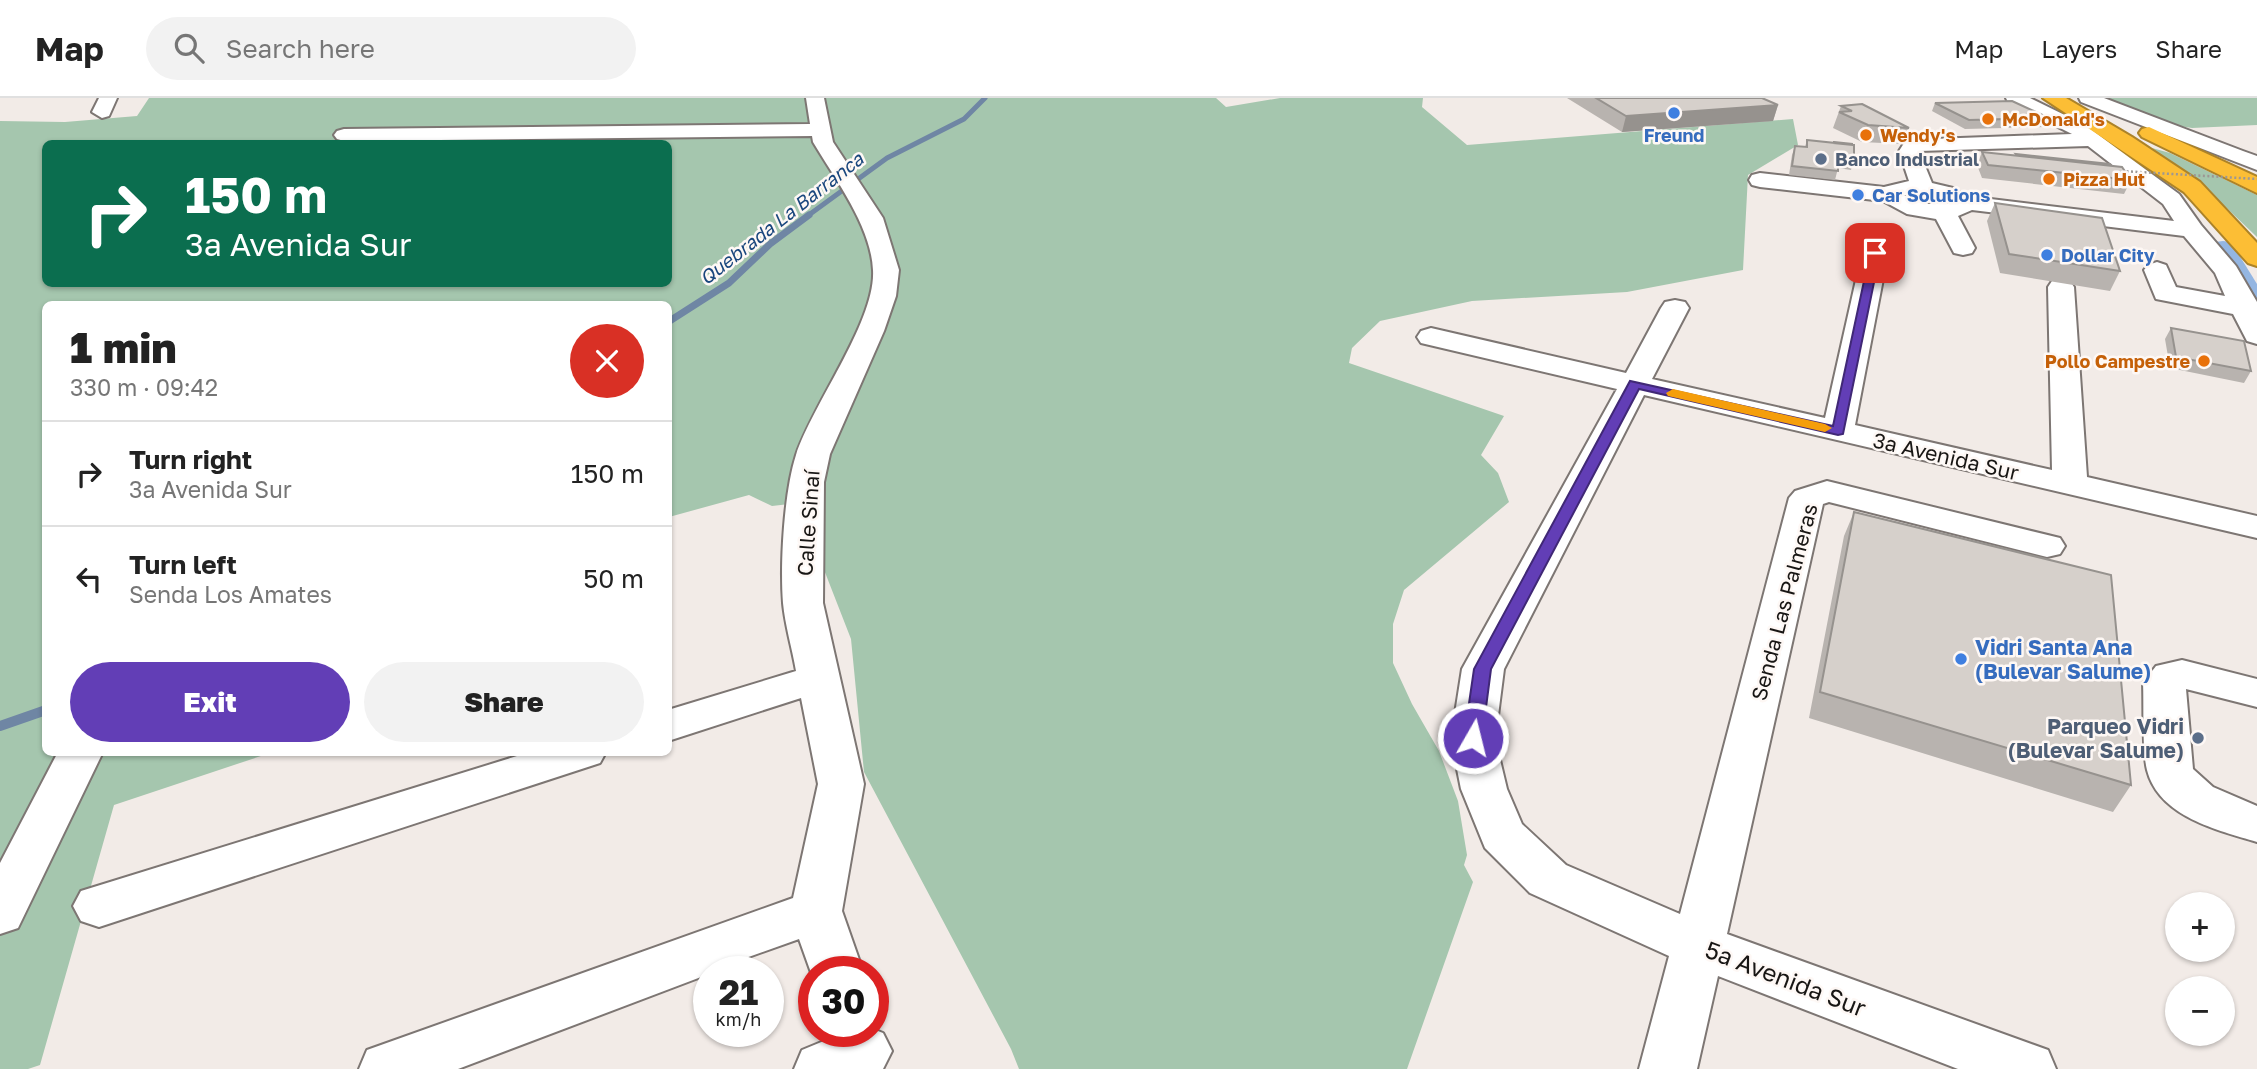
<!DOCTYPE html>
<html lang="en">
<head>
<meta charset="utf-8">
<style>
  :root { --surface:#fff; --page:#f2f2f2; --text:#222; --muted:#767676; --line:#e0e0e0; --accent:#623eb6 }
  body { margin:0; font-family:"Golos Text",sans-serif; background:var(--page); color:var(--text); height:100vh; display:flex; flex-direction:column; font-size:26px; white-space:nowrap }
  * { box-sizing:border-box; margin:0 }
  p { font-size:23px; color:var(--muted) }
  .icon { flex:none; width:38px; height:38px; fill:none; stroke:currentColor; stroke-width:2; stroke-linecap:round; stroke-linejoin:round }
  .map { position:relative; flex:1; overflow:hidden }
  .side { position:absolute; left:42px; top:203px; width:630px; height:455px; display:flex; flex-direction:column; background:var(--surface); border-radius:10px; box-shadow:0 2px 5px #0004 }
  .side>* { flex:none }
  .guide { position:absolute; left:42px; top:42px; width:630px; height:147px; border-radius:10px; box-shadow:0 2px 5px #0004; background:#0b6e4f; color:#fff; overflow:hidden }
  .buttons { position:absolute; left:2165px; top:794px; display:grid; gap:14px }
  .buttons a { display:grid; place-items:center; width:70px; height:70px; border-radius:50%; background:var(--surface); box-shadow:0 2px 5px #0004; font-size:35px }
  .speed { position:absolute; left:693px; top:858px; display:flex; gap:14px; font-size:35px; font-weight:700; text-align:center }
  .speed>* { display:grid; place-content:center; width:91px; height:91px; border-radius:50%; background:var(--surface); box-shadow:0 2px 5px #0004; line-height:1 }
  .speed small { font-size:18px; font-weight:400 }
  .speed .limit { border:10px solid #d22; background:#fff; color:#111 }
  .pin { position:absolute; display:grid; place-items:center; width:60px; height:60px; color:#fff; margin:-30px; border-radius:14px; box-shadow:0 4px 10px #0006 }
  .me { position:absolute; width:77px; margin:-38px; rotate:8deg; stroke-linejoin:round; filter:drop-shadow(0 0 5px #0008) }
  .turn { display:flex; align-items:center; gap:24px; height:147px; padding:0 28px; font-size:32px }
  .turn .icon { width:91px; height:91px; stroke-width:2.5 }
  .turn b { display:block; font-size:49px; line-height:60px }
  .round { display:grid; place-items:center; flex:none; width:74px; height:74px; border-radius:37px; background:var(--page) }
  .overview { display:flex; align-items:center; justify-content:space-between; height:119px; padding:0 28px }
  h1 { font-size:42px; font-weight:800; line-height:52px }
  .cta { display:flex; gap:14px; margin-top:auto; padding:14px 28px }
  .cta a { flex:1; height:80px; border-radius:42px; background:var(--accent); color:#fff; font-size:28px; font-weight:800; line-height:80px; text-align:center }
  .cta a+a { background:var(--page); color:var(--text) }
  ul { padding:0; list-style:none }
  li { display:flex; align-items:center; gap:21px; height:105px; padding:0 28px; border-top:2px solid var(--line) }
  li div { flex:1 }
  li b { display:block; font-size:26px }
  li em { font-style:normal }
  header { display:flex; align-items:center; gap:42px; box-sizing:border-box; height:98px; padding:0 35px; background:var(--surface); border-bottom:2px solid var(--line) }
  header strong { font-size:33px }
  nav { display:flex; gap:38px; margin-inline-start:auto; font-size:24px }
  .search { width:490px; height:63px; background:var(--page); display:flex; align-items:center; gap:18px; box-sizing:border-box; padding:0 24px; border-radius:38px; color:var(--muted); font-size:26px }
  .map>svg:first-child { display:block }
  .green { fill:#a5c6ae; fill-rule:evenodd }
  .lines { fill:none; stroke-linecap:round; stroke-linejoin:round }
  .stream-far2 { stroke:#6f86a4; stroke-width:5 }
  .stream-far1 { stroke:#6f86a4; stroke-width:7 }
  .stream { stroke:#6f86a4; stroke-width:10 }
  .canal { fill:#94b6e2; fill-rule:evenodd }
  .minor-casing { stroke:#7d7673; stroke-width:4 }
  .highway-casing { stroke:#ac8329; stroke-width:4 }
  .minor { fill:#fff; fill-rule:evenodd }
  .highway { fill:#fcbe35; fill-rule:evenodd }
  .path-bridge { stroke:#9c9794; stroke-width:2.5; stroke-dasharray:2 2.5; stroke-linecap:butt }
  .wall { fill:#b8b3af }
  .shaded-wall { fill:#96928e }
  .building { fill:#d6d0cb; stroke:#96928e; stroke-width:2 }
  .route { fill:#623eb6; stroke:#402876; stroke-width:2 }
  .slow { fill:#f59e0b }
  .shop-dot { fill:#3f7fe0; stroke:#fef8f5; stroke-width:2.5 }
  .food-dot { fill:#e8710a; stroke:#fef8f5; stroke-width:2.5 }
  .service-dot { fill:#5c6f8a; stroke:#fef8f5; stroke-width:2.5 }
  .labels { text-anchor:middle; dominant-baseline:central; stroke-width:5; stroke-linejoin:round; paint-order:stroke }
  .far-food-label { font-size:18px; font-weight:bold; fill:#c56008; stroke:#fef8f5; text-anchor:start }
  .far-shop-label { font-size:18px; font-weight:bold; fill:#366cbe; stroke:#fef8f5; text-anchor:start }
  .far-service-label { font-size:18px; font-weight:bold; fill:#4e5e75; stroke:#fef8f5; text-anchor:start }
  .far-water-label { font-size:19px; font-style:italic; fill:#19467d; stroke:#fef8f5 }
  .street-label { font-size:21px; fill:#181614; stroke:#fef8f5 }
  .shop-label { font-size:21px; font-weight:bold; fill:#366cbe; stroke:#fef8f5; text-anchor:start }
  .service-label { font-size:21px; font-weight:bold; fill:#4e5e75; stroke:#fef8f5; text-anchor:end }
  .near-street-label { font-size:24px; fill:#181614; stroke:#fef8f5 }
</style>
</head>
<body>
<header>
<strong>Map</strong>
<div class="search"><svg class="icon" aria-label="search" viewBox="0 0 24 24"><circle cx="10" cy="10" r="6"/><path d="M15 15l6 6"/></svg>Search here</div>
<nav><a>Map</a><a>Layers</a><a>Share</a></nav>
</header>
<div class="map">
<svg width="2257" height="971" viewBox="0 0 2257 971">
  <rect width="100%" height="100%" fill="#f2ebe7"/>
  <path class="green" d="M149,0H1216L1226,9L1280,0H1423L1422,9L1467,47L1793,21L1798,47L1748,77L1743,172L1627,194L1472,203L1380,223L1352,250L1349,265L1504,318L1481,357L1498,375L1509,404L1404,492L1393,526V565L1412,606L1439,653L1458,703L1467,757L1464,767L1473,784L1407,971H1019L1011,951L864,674L851,541L798,405L772,408L749,397L669,419L668,206H46V654L270,655L114,707L40,967L28,971H0V23L65,24L137,18ZM46,46H668V186H46Z
    M2103,0H2257V27L2192,30L2167,26Z
    M2152,50L2170,55L2257,97V139L2213,97Z"/>
  <g class="lines">
    <path class="stream-far2" d="M806,119L887,60L964,21L985,0"/>
    <path class="stream-far1" d="M668,224L729,185L770,146L809,117"/>
    <path class="stream" d="M0,628L46,612"/>
    <path class="canal" d="M2223,143L2231,144L2257,186V211L2249,209L2212,149L2215,144Z"/>
    <g class="minor-casing">
      <path id="minor" d="M99,0H117L109,18L102,20L92,14Z
        M806,0H824L833,44L883,120L899,172L896,198L884,233L830,356L824,384L823,505L864,686L842,813L863,873H814V883L799,841L709,873V876L458,971H359L367,952L793,800L818,686L801,600L668,643V612L796,573C792,550 785,527 783,505C780,466 784,394 796,357C812,307 876,223 873,172C871,128 835,81 813,44L812,38L344,43L337,41L334,37L337,33L344,31L810,26Z
        M2006,0H2030L2085,27L2179,96L2201,127L2236,168L2257,204V246L2247,243L2233,216L2156,201L2144,172L2148,167L2157,164L2166,167L2176,189L2225,198L2215,175L2184,138L1972,112L1958,118L1975,150L1972,155L1963,157L1954,155L1936,121L1907,116L1883,103L1760,89L1752,87L1749,82L1752,77L1760,75L1884,89L1909,83L1899,53L1906,42L2072,36L2008,4ZM2088,48L2163,106L2174,123L1966,98L1953,90L1932,85L1919,53ZM1904,97L1934,99L1949,106H1925Z
        M2079,0H2104L2243,53L2257,58V72L2081,4Z
        M1875,147L1884,150L1888,155L1855,327L2052,372L2048,189L2052,183L2061,181L2070,183L2074,189L2087,379L2257,418V440L1644,297L1504,571L1495,641L1507,691L1522,726L1566,767L1680,816L1789,400L1795,393L1827,383L2060,440L2065,448L2060,456L2047,459L1829,404L1823,406L1727,836L2048,952L2056,971H1958L1718,878L1697,971H1639L1669,858L1530,795L1485,750L1461,691L1451,641L1462,571L1617,291L1421,245L1417,239L1421,233L1431,230L1626,275L1661,210L1665,204L1675,202L1685,204L1689,210L1652,281L1825,320L1862,155L1866,150Z
        M2182,562L2257,581V609L2186,591L2193,671L2213,689L2257,708V744C2218,732 2159,719 2147,672C2142,653 2144,607 2143,585L2156,568Z
        M58,654H103L18,830L0,836V765Z
        M530,654H606L600,665L99,829L81,823L73,808L81,793Z
        M873,931L883,935L892,953L883,971H794L802,952L848,933Z"/>
    </g>
    <g class="highway-casing">
      <path id="highway" d="M2043,0H2066L2132,39L2200,84L2257,145V168L2248,165L2184,94Z
        M2149,29L2257,79V95L2142,39L2139,35L2142,31Z"/>
    </g>
    <use href="#minor" class="minor"/>
    <use href="#highway" class="highway"/>
    <path class="path-bridge" d="M2122,73L2257,81"/>
  </g>
  <path class="wall" d="M1567,0H1762L1778,7L1773,23L1622,34Z
    M1935,5L2049,20L2045,29L1965,31L1932,13Z
    M1841,8L1909,30L1903,46L1862,44L1833,30Z
    M1807,42L1854,62L1851,72L1838,70L1835,82L1789,77L1792,57L1795,48L1805,49Z
    M1982,54L2016,57V56L2111,67L2131,82L2124,96L1982,80L1977,67Z
    M1995,105L2120,173L2110,193L2000,175L1987,123Z
    M2171,230L2251,273L2244,285L2170,270L2165,241Z
    M1854,414L2131,687L2113,714L1809,620L1844,438Z"/>
  <path class="shaded-wall" d="M1778,7L1773,23L1622,34L1626,18Z"/>
  <path class="building" d="M1596,0H1762L1778,7L1626,18Z
    M2012,3L2049,20L1969,22L1935,5Z
    M1862,6L1909,30L1868,27L1839,14L1852,13L1841,8Z
    M1807,42L1854,47V62L1838,60V73L1792,68L1795,48L1807,49Z
    M1834,44L1852,46V47L1834,45Z
    M1982,54L2122,69L2131,82L1988,67Z
    M2016,56L2110,66L2111,67L2017,57Z
    M1995,105L2102,120L2120,173L2009,156Z
    M2171,230L2244,243L2251,273L2176,259Z
    M1854,414L2111,477L2131,687L1820,594Z"/>
  <path class="route" d="M1875,152L1880,155L1843,336L1838,337L1639,291L1491,571L1482,640L1480,645H1466L1464,640L1474,571L1630,283L1833,328L1870,155Z"/>
  <path class="slow" d="M1673,291L1825,326L1832,330L1825,334L1668,298L1666,295Z"/>
  <g class="shop-dot">
    <circle cx="1674" cy="15" r="7"/>
    <circle cx="1858" cy="97" r="7"/>
    <circle cx="2047" cy="157" r="7"/>
    <circle cx="1961" cy="561" r="7"/>
  </g>
  <g class="food-dot">
    <circle cx="1988" cy="21" r="7"/>
    <circle cx="1866" cy="37" r="7"/>
    <circle cx="2049" cy="81" r="7"/>
    <circle cx="2204" cy="263" r="7"/>
  </g>
  <g class="service-dot">
    <circle cx="1821" cy="61" r="7"/>
    <circle cx="2198" cy="640" r="7"/>
  </g>
  <g class="labels">
    <g class="far-food-label">
      <text x="2002" y="21">McDonald's</text>
      <text x="1880" y="37">Wendy's</text>
      <text x="2063" y="81">Pizza Hut</text>
      <text x="2190" y="263" text-anchor="end">Pollo Campestre</text>
    </g>
    <g class="far-shop-label">
      <text x="1674" y="37" text-anchor="middle">Freund</text>
      <text x="1872" y="97">Car Solutions</text>
      <text x="2061" y="157">Dollar City</text>
    </g>
    <g class="far-service-label">
      <text x="1835" y="61">Banco Industrial</text>
    </g>
    <g class="far-water-label">
      <text transform="translate(781 120) rotate(-38)">Quebrada La Barranca</text>
    </g>
    <g class="street-label">
      <text transform="translate(1946 358) rotate(13)">3a Avenida Sur</text>
      <text transform="translate(808 425) rotate(-86)">Calle Sinaí</text>
      <text transform="translate(1784 504) rotate(-75)">Senda Las Palmeras</text>
    </g>
    <g class="shop-label">
      <text x="1975" y="549">Vidri Santa Ana<tspan x="1975" dy="24">(Bulevar Salume)</tspan></text>
    </g>
    <g class="service-label">
      <text x="2184" y="628">Parqueo Vidri<tspan x="2184" dy="24">(Bulevar Salume)</tspan></text>
    </g>
    <g class="near-street-label">
      <text transform="translate(1786 880) rotate(21)">5a Avenida Sur</text>
    </g>
  </g>
</svg>
<div class="buttons">
<a>+</a>
<a>−</a>
</div>
<div class="speed"><div>21<small>km/h</small></div><div class="limit">30</div></div>
<div class="pin" style="left:1875px;top:155px;background:#d93025"><svg class="icon" aria-label="arrive" viewBox="0 0 24 24"><path d="M6 21V4h12l-3 4 3 4H6"/></svg></div>
<svg class="me" style="left:1473px;top:640px" viewBox="-20 -20 40 40"><circle r="17" fill="#623eb6" stroke="#fff" stroke-width="3"/><path d="M0-11L8 9 0 5-8 9z" fill="#fff"/></svg>
<div class="guide">
<div class="turn"><svg class="icon" aria-label="right" viewBox="0 0 24 24"><path d="M7 20v-9h11M14 6l5 5-5 5"/></svg><div><b>150 m</b>3a Avenida Sur</div></div>
</div>
<section class="side">
<div class="overview"><div><h1>1 min</h1><p>330 m · 09:42</p></div><a class="round" style="background:#d93025;color:#fff"><svg class="icon" aria-label="close" viewBox="0 0 24 24"><path d="M6 6l12 12M18 6L6 18"/></svg></a></div>
<ul>
<li><svg class="icon" aria-label="right" viewBox="0 0 24 24"><path d="M7 20v-9h11M14 6l5 5-5 5"/></svg><div><b>Turn right</b><p>3a Avenida Sur</p></div><em>150 m</em></li>
<li><svg class="icon" aria-label="left" viewBox="0 0 24 24"><path d="M17 20v-9H6M10 6l-5 5 5 5"/></svg><div><b>Turn left</b><p>Senda Los Amates</p></div><em>50 m</em></li>
</ul>
<div class="cta"><a>Exit</a><a>Share</a></div>
</section>
</div>
</body>
</html>
